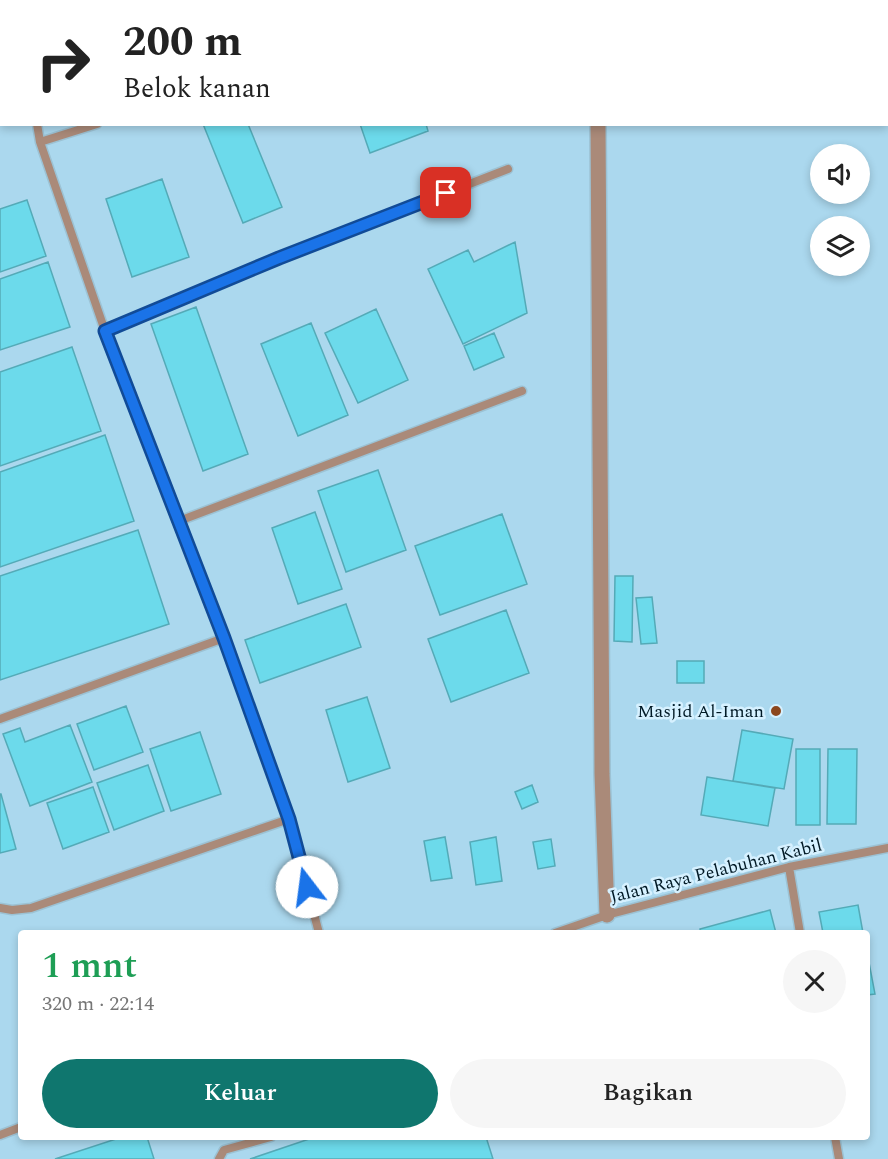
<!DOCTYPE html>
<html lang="id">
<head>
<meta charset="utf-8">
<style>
  :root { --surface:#fff; --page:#f6f6f6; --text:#222; --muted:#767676; --accent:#0f766e }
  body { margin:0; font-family:Spectral,serif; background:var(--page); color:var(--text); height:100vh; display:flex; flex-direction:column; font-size:22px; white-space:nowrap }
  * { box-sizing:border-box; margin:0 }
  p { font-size:20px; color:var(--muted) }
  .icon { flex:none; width:33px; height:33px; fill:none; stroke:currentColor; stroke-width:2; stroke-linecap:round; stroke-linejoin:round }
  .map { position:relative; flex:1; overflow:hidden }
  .side { position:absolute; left:18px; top:930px; width:852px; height:210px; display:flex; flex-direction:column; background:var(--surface); border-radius:6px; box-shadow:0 3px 9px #0003 }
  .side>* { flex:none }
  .guide { position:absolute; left:0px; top:0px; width:888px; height:126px; box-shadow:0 3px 9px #0003; background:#fff; color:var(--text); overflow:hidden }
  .tools { position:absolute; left:810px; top:144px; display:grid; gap:12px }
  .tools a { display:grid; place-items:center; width:60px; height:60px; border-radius:50%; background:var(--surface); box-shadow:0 3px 9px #0003; font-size:30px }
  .pin { position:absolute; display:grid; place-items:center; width:51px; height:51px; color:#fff; margin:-26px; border-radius:12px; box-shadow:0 3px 9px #0006 }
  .me { position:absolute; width:66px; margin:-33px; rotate:345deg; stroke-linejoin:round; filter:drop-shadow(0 0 4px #0008) }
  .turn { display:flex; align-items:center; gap:21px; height:126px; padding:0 24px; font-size:27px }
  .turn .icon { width:78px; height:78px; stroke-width:2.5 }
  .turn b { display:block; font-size:42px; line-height:51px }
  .round { display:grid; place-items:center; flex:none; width:63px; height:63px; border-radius:32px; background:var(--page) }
  .summary { display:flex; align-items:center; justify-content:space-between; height:102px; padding:0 24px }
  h1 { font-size:36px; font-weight:600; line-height:45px; color:#1e9e55 }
  .cta { display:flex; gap:12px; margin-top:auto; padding:12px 24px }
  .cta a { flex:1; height:69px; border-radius:36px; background:var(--accent); color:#fff; font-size:24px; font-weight:600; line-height:69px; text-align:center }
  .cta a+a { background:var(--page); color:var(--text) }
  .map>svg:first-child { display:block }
  .built { fill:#abd8ee; fill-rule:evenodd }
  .building { fill:#6cdaeb; stroke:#54aab7; stroke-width:1.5 }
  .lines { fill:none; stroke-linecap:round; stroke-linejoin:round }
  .lane-casing { stroke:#9cc2d4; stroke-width:11 }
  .street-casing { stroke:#9cc2d4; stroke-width:18 }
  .lane { stroke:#aa8a79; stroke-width:8 }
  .street { stroke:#aa8a79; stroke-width:15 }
  .route-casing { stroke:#114b97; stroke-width:15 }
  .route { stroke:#1a73e8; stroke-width:10 }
  .poi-dot { fill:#8b471d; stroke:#d6f1ff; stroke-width:2 }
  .labels { text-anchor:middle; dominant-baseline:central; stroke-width:5; stroke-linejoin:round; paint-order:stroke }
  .poi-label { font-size:18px; fill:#001925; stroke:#d6f1ff; text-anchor:end }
  .street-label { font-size:18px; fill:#001925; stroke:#d6f1ff }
</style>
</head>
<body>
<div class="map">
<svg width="888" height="1159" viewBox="0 0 888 1159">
  <rect width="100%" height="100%" fill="#bee7fa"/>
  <path class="built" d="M0,0H888V1159H0ZM2,2H886V124H2ZM820,154H860V194H820ZM820,226H860V266H820ZM21,933H867V1137H21Z"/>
  <path class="building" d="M129,0H156V2H129Z
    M203,124H248L282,207L243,223Z
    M360,124H426L428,131L370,153Z
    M162,179L189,257L132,277L106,199Z
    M27,200L46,256L0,272V209Z
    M515,242L527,313L463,344L428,269L468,250L474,262Z
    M48,262L70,327L0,350V279Z
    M196,307L248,454L203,471L151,324Z
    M376,309L408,380L358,403L325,333Z
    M311,323L348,415L298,436L261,344Z
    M494,333L504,357L474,370L464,346Z
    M72,347L101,431L0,466V372Z
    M105,435L134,521L0,567V472Z
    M378,470L406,550L346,572L318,491Z
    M315,512L342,589L298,604L272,528Z
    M502,514L527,584L440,615L415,546Z
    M138,530L169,624L0,680V576Z
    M615,576H633L632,642L614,641Z
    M652,597L657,643L641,644L636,598Z
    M346,604L361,647L260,683L245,640Z
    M506,610L529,673L451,702L428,639Z
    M677,661H704V683H677Z
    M367,697L390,768L348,782L326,710Z
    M126,706L143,752L94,770L77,724Z
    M70,725L92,782L30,806L3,734L20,728L25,742Z
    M742,730L793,739L784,789L733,781Z
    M200,732L221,794L171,811L150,749Z
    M796,749H820V825H796Z
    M828,749H857L856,824H827Z
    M148,765L164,811L114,830L97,783Z
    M707,777L775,788L768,826L701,815Z
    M532,785L538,802L522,809L515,792Z
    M93,787L109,832L63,849L47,803Z
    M0,794H1L16,849L0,853Z
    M445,837L452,878L431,881L424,841Z
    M496,837L502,881L476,885L470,842Z
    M551,839L555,866L538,869L533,842Z
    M858,905L863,933H823L819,912Z
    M770,910L776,933H701L700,929Z
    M867,952L875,994L867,995Z
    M122,1137H147L154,1159H55Z
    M315,1137H486L493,1159H250Z"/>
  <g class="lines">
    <g class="lane-casing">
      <path id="lane" d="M13,0V2
        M37,124L40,142L105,331L224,638L289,819L319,933
        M40,142L97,124
        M105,331L279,258L508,169
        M179,521L522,391
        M0,719L224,638
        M789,867L800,933
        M0,908L12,910L31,908L289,819
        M555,933L607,915L789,867L888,848
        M0,1135L21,1127
        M835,1137L839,1159
        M219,1159L224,1150L271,1137"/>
    </g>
    <g class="street-casing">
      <path id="street" d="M598,2V0
        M598,124L602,774L607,915"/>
    </g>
    <use href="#lane" class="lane"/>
    <use href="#street" class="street"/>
  </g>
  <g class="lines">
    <g class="route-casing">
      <path id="route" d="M307,887L289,819L224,638L105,331L279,258L446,193"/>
    </g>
    <use href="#route" class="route"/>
  </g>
  <circle class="poi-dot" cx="776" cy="711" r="6"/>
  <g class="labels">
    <g class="poi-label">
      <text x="764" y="711">Masjid Al-Iman</text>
    </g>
    <g class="street-label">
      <text transform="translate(716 871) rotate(-14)">Jalan Raya Pelabuhan Kabil</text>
    </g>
  </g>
</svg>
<div class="tools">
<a><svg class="icon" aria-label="sound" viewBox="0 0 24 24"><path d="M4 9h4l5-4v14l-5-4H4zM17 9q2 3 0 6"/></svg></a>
<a><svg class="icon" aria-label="layers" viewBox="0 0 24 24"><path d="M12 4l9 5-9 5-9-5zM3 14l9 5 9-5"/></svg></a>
</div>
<div class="pin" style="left:446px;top:193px;background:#d93025"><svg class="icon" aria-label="arrive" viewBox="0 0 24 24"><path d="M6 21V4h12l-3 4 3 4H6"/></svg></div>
<svg class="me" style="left:307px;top:887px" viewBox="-20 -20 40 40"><circle r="19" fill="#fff"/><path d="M0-13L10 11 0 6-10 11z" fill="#1a73e8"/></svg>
<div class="guide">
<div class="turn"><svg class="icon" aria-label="right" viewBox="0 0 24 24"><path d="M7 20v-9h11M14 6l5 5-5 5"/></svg><div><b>200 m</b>Belok kanan</div></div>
</div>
<section class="side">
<div class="summary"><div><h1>1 mnt</h1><p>320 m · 22:14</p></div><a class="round"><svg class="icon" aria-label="close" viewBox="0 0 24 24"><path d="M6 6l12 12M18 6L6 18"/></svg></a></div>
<div class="cta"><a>Keluar</a><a>Bagikan</a></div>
</section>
</div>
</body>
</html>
